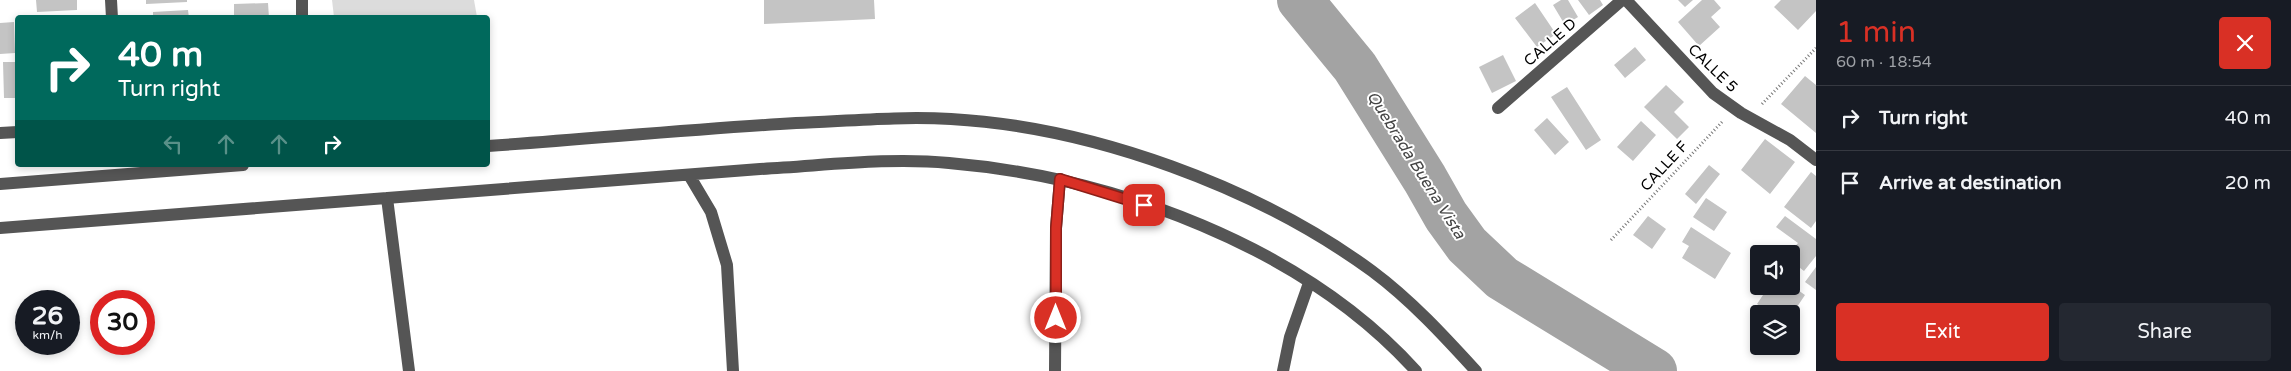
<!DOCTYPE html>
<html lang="en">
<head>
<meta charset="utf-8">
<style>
  :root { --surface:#171b24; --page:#242831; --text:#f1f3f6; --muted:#9ea1a6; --line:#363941; --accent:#d93025 }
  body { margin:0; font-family:"Varela Round",sans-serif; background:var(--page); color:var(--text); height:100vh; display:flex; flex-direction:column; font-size:19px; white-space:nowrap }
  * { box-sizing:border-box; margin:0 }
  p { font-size:16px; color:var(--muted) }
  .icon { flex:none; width:28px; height:28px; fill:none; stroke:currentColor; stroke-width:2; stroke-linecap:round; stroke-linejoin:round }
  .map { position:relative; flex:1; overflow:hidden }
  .sheet { display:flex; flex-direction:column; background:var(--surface); width:475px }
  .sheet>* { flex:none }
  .top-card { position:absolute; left:15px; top:15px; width:475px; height:152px; border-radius:5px; box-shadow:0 2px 8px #0003; background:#00695c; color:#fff; overflow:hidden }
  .fabs { position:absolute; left:1750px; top:245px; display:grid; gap:10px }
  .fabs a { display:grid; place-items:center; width:50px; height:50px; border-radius:5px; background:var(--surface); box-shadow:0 2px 8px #0003; font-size:25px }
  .speed { position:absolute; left:15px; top:290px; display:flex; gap:10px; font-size:25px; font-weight:700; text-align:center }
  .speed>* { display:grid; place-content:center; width:65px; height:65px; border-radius:50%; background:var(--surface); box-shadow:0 2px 8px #0003; line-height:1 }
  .speed small { font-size:12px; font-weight:400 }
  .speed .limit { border:8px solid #d22; background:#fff; color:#111 }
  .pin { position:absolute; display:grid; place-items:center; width:42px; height:42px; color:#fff; margin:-21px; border-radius:10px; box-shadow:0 2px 8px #0006 }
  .me { position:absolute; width:55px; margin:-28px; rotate:0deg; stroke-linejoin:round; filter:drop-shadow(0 0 4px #0008) }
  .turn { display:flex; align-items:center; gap:18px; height:105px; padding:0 20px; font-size:22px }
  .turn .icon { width:65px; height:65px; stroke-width:2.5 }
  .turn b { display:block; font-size:35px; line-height:42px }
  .lanes { display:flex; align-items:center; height:48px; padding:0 20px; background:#0003; justify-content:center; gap:25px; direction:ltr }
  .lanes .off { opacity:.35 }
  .round { display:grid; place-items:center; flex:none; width:52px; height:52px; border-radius:5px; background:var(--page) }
  .overview { display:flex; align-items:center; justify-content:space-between; height:85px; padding:0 20px }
  h1 { font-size:30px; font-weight:600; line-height:38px; color:var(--accent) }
  .action { display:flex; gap:10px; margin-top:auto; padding:10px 20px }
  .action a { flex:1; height:58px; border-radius:5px; background:var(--accent); color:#fff; font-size:20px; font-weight:600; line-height:58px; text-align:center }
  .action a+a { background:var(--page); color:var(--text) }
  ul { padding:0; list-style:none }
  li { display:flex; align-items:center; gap:15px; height:65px; padding:0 20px; border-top:1px solid var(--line) }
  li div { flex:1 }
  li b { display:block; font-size:19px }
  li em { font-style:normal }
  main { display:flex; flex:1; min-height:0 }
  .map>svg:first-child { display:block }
  .green { fill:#dcdcdc }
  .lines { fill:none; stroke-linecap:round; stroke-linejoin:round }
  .river { stroke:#a3a3a3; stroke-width:46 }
  .building { fill:#c4c4c4 }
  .path { stroke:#777; stroke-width:3; stroke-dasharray:1 2.5; stroke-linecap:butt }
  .minor { stroke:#555; stroke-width:12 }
  .route-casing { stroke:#8d1f18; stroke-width:12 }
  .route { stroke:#d93025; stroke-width:9 }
  .labels { text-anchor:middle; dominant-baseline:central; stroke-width:4; stroke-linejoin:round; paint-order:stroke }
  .street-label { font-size:15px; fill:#000; stroke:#fff }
  .water-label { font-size:16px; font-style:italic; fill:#444; stroke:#fff }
</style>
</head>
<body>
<main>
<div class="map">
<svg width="1816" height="371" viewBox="0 0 1816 371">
  <rect width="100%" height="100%" fill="#fff"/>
  <path class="green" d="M332,0H474L477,17H334Z"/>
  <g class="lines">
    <path class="river" d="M1300,0L1355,67L1425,179L1446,216L1467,245L1502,278L1654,371"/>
  </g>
  <path class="building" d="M36,0H77V10L37,12Z
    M146,0H187V2L146,4Z
    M764,0H874L875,19L764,24Z
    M1561,0H1568L1578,17L1565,25L1553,5Z
    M1578,0H1600L1603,5L1589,15Z
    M1678,0H1693L1685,7Z
    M1702,0H1714L1721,8L1711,17L1720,27L1699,46L1678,22Z
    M1781,0H1816V11L1798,30L1774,7Z
    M268,3L269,18H234V4Z
    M1535,3L1556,34L1537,47L1515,18Z
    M188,10L189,18H153V12Z
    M14,22L15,53L0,54V23Z
    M1635,47L1646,60L1625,78L1614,65Z
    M1503,55L1516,81L1492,93L1479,67Z
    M3,62H18V98H4Z
    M1805,76L1816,85V133L1781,104Z
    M1666,85L1684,102L1674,112L1689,127L1677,139L1644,107Z
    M1567,87L1601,140L1586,150L1551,97Z
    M1547,118L1569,142L1555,155L1534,130Z
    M1641,121L1656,135L1633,161L1617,147Z
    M1765,139L1795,162L1770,194L1741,170Z
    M1709,165L1720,174L1696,204L1685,194Z
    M1811,172L1816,176V221L1811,228L1784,207Z
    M1706,198L1727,212L1714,231L1693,217Z
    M1648,216L1666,229L1652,249L1633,235Z
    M1785,216L1816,239V256L1804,271L1791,261V254H1789L1798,243L1776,227Z
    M1691,227L1731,253L1715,279L1682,258L1689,246L1682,242Z
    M1816,267V290L1805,282Z
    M1769,286H1792L1805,295L1791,316V314H1772L1757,304Z"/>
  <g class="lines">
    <path class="path" d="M1762,104L1816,48
      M1611,240L1722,122"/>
    <path class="minor" d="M111,0L112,18
      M302,0V18
      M1626,0L1713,93L1741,113L1790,140L1816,160
      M1498,108L1622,0
      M0,133L18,132
      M488,146C590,139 693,129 796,123C847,121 899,116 951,119C1093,127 1257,187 1372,271C1411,300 1444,336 1476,371
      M689,175L711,212L727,265L733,371
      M0,184L243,165
      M387,198L409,371
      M0,228L760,169C822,166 887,157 949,163C1114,177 1303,246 1416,371
      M1055,371L1056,228L1060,179
      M1283,371L1290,337L1309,283"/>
  </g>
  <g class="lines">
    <g class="route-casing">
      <path id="route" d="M1056,318V228L1060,179L1144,205"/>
    </g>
    <use href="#route" class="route"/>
  </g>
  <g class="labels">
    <g class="street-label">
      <text transform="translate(1550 42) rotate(-41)">CALLE D</text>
      <text transform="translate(1713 68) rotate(44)">CALLE 5</text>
      <text transform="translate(1664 166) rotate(-47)">CALLE F</text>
    </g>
    <g class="water-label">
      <text transform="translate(1416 165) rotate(58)">Quebrada Buena Vista</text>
    </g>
  </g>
</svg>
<div class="fabs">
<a><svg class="icon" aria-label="sound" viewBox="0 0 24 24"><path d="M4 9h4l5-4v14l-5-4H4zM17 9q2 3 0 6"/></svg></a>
<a><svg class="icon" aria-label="layers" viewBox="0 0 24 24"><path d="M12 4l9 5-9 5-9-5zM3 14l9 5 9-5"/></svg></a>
</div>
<div class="speed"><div>26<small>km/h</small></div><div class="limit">30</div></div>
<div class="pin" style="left:1144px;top:205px;background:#d93025"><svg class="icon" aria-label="arrive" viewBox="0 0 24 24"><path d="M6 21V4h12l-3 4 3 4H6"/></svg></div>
<svg class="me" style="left:1056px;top:318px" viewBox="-20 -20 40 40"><circle r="17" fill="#d93025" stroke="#fff" stroke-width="3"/><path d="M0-11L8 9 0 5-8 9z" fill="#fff"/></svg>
<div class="top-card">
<div class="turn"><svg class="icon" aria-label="right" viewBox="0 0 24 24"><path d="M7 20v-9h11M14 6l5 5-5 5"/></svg><div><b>40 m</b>Turn right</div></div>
<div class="lanes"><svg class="icon off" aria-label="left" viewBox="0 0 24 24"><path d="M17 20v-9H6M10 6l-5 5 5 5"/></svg><svg class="icon off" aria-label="ahead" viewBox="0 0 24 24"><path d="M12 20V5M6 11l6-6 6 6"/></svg><svg class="icon off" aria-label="ahead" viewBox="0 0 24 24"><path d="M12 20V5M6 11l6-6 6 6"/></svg><svg class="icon" aria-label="right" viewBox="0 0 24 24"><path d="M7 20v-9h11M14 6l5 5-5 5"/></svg></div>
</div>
</div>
<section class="sheet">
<div class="overview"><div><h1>1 min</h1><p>60 m · 18:54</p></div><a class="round" style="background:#d93025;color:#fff"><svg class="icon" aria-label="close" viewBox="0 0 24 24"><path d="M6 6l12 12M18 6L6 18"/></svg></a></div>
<ul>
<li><svg class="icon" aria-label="right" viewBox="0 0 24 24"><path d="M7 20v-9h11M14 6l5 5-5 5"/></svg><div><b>Turn right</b></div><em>40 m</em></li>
<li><svg class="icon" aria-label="arrive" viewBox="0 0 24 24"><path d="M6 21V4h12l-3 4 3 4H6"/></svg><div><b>Arrive at destination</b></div><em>20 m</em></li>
</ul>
<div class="action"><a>Exit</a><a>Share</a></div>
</section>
</main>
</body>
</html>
